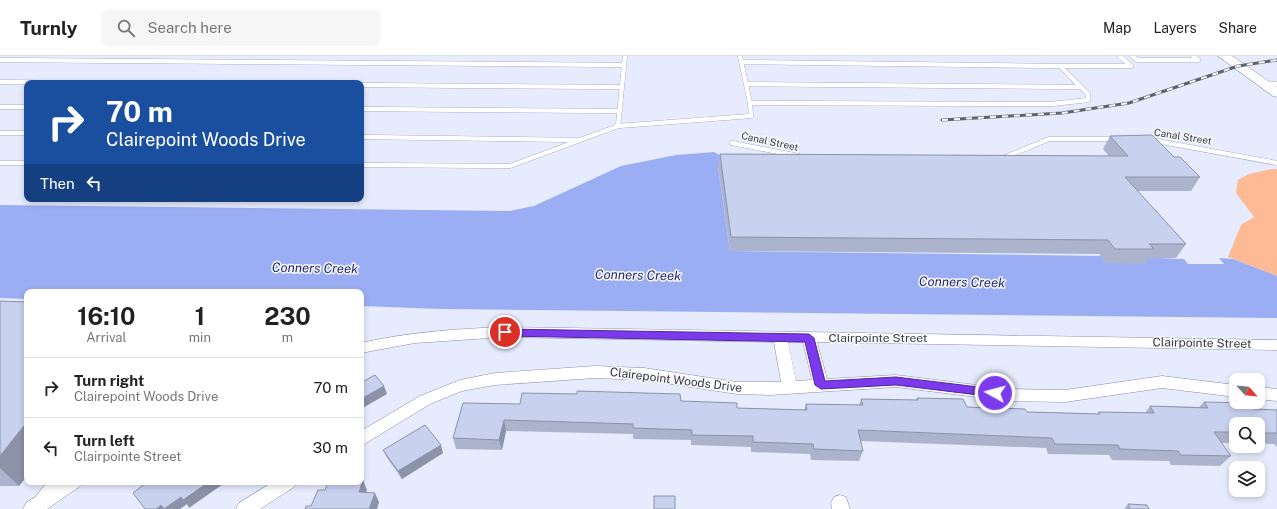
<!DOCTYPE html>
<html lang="en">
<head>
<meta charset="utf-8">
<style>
  :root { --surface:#fff; --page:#f6f6f6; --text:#222; --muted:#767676; --line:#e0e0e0 }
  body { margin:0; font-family:"Public Sans",sans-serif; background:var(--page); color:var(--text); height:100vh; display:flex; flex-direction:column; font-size:15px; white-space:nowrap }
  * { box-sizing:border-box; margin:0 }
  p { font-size:13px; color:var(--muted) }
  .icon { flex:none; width:22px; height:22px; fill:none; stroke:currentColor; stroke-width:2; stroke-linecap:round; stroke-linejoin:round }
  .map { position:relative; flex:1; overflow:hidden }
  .panel { position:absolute; left:24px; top:233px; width:340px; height:196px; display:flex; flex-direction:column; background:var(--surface); border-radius:8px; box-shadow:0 2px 6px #0003 }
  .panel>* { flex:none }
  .hud { position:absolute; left:24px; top:24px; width:340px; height:122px; border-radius:8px; box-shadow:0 2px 6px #0003; background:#1a4fa0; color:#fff; overflow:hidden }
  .needle { width:26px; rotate:117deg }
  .tools { position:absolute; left:1229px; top:317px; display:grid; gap:8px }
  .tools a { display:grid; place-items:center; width:36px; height:36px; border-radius:8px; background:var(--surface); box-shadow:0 2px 6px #0003; font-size:20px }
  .pin { position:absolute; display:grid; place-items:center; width:34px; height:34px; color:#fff; margin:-17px; border:2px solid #fff; border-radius:50%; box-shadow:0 1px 4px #0007 }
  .me { position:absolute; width:44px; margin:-22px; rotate:277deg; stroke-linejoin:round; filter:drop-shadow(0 0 3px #0008) }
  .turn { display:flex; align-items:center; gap:14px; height:84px; padding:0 16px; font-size:18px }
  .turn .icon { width:52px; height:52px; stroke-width:2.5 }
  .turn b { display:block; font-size:28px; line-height:34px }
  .then { display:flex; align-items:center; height:38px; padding:0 16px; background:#0003; gap:8px; font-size:15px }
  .eta { display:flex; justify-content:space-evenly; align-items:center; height:68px; text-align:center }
  .eta b { font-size:24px; font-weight:700; line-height:28px }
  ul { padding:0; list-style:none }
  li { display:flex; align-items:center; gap:12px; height:60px; padding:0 16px; border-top:1px solid var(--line) }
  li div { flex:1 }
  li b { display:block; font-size:15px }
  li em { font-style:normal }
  header { display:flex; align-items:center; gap:24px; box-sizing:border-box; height:56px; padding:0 20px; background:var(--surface); border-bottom:1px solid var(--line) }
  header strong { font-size:19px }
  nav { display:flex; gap:22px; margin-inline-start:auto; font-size:14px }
  .search { width:280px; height:36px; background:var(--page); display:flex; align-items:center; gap:10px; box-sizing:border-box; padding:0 14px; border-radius:8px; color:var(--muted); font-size:15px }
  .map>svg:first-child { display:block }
  .green { fill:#feba94 }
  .water { fill:#9baef4 }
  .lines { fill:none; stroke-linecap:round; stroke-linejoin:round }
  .lane-far1-casing { stroke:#858da9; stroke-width:5 }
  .lane-casing { stroke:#858da9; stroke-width:8 }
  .street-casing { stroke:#858da9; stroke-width:1 }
  .secondary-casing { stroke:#858da9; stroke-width:1 }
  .lane-far1 { stroke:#fff; stroke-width:4.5 }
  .lane { stroke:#fff; stroke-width:7 }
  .street { fill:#fff; fill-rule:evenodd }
  .secondary { fill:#fff; fill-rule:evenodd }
  .rail-casing { stroke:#5f636f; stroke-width:3 }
  .rail { stroke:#f9f9f9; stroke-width:2; stroke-dasharray:6; stroke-linecap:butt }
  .wall { fill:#acb4cd }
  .shaded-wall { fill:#8c92a7 }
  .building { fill:#c8d1ee; stroke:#8c92a7 }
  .route { fill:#7c3aed; stroke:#51269a }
  .labels { text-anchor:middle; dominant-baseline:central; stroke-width:3; stroke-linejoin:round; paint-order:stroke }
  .far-street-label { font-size:10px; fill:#383c47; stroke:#f9f9f9 }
  .street-label { font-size:12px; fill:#383c47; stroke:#f9f9f9 }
  .water-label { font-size:13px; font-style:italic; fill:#212978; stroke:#f9f9f9 }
</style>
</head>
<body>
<header>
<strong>Turnly</strong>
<div class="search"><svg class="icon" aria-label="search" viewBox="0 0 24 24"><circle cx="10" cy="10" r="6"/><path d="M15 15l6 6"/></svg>Search here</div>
<nav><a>Map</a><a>Layers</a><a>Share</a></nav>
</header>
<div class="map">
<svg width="1277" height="453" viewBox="0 0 1277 453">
  <rect width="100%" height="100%" fill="#e6ebfd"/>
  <path class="green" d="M1272,113H1277V220L1228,201L1241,169L1254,161L1236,137L1238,124L1249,118Z"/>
  <path class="water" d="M714,96L729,104V111H718L730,195L1102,200L1184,203L1188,208H1224L1219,202L1233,203L1277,220V262L440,253L361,250V236H27V243L0,242V149L509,155L534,150L621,110L676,99Z"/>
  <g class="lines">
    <g class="lane-far1-casing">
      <path id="lane-far1" d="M740,0L750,47
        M1132,0L1137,4H1198L1193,0
        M0,4L624,9
        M741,6L1060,10
        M0,26L81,27
        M746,28L1081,31
        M1266,28H1277
        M361,29L622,31
        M0,51H27
        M361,53L620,55
        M618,70L625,0
        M0,77H27
        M361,81L577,84
        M1151,84L1277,107
        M732,87L799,100
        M1003,102L1049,83H1115
        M0,107H27
        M361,109L510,110L618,70L751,60L750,47L1052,48L1088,44V38L1060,10H1131L1120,0"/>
    </g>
    <g class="lane-casing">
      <path id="lane" d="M30,453L52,426"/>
    </g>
    <g class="street-casing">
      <path id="street" d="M505,271L1277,284V294L817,286L827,323L896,319L1009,333L1065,334L1162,320L1236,329V341L1162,332L1065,346L1009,345L896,331L770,339L737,338L644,324L595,322L495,329L462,335L430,348L361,390V375L420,340L460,324L495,317L595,310L644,312L737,326H781L774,286L505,281L415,287L361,297V287C409,276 456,273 505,271ZM788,286H803L812,324L796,325Z
        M1258,331L1277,333V345L1258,343Z
        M59,426H82L79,431L47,453H23L26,447Z
        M273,426H297L294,431L260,453H236L239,447Z
        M840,439L846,441L850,453H832L831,447L834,441Z"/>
    </g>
    <g class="secondary-casing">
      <path id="secondary" d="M1218,0H1232L1277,31V41L1273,40Z"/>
    </g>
    <use href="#lane-far1" class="lane-far1"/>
    <use href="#lane" class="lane"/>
    <use href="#street" class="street"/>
    <use href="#secondary" class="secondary"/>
    <g class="rail-casing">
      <path id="rail" d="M942,64L1062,57L1129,47L1238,10L1277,4"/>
    </g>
    <use href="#rail" class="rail"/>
  </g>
  <path class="wall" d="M1110,80L1174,101L1200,121L1191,135H1137L1186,188L1176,202H1149L1145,208L1106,207L1099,198L730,195L718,111L720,98L1109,100L1103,93Z
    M0,245L27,246V420L19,430H0Z
    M917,342L967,351L1027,356L1097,358L1099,356L1145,357L1150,350L1199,351L1204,346L1254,353L1277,354V391L1274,388L1258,387V368H1236V387H1221L1231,400L1220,410L1171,409L1169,405L1112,404L1109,399L1048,398L1046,392L860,385L863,395L859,405L811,404L810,398L751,396V391L691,389V384L633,383V378L506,375L502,394L456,393L453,382L520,348L681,345L737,352L804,354L806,348L859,349L861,343L916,344Z
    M383,394L443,397L402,423L387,402Z
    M1128,448L1149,453H1124Z"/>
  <path class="shaded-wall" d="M384,330L387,338L361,353V343Z
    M504,364L506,375L502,394L499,384Z
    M27,366V420L19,430L0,412V400Z
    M441,389L443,397L402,423L398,415Z
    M363,424L367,434L363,446L359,436Z
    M209,426H226L189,452L187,448L180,453H156L161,449L181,441Z
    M375,437L379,446L377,453H369Z"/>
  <path class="building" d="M1152,79L1174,101H1180L1200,121H1125L1186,188H1149L1154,193H1115L1108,184L731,181L720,98L1128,100L1110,80Z
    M0,245L27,246V366L0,400Z
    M375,319L384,330L361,343V322L364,325Z
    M577,335L680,338L681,345L737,347V352L807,354L806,348L863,349L861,343L918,344L917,342L963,343L967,351L1025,353L1027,356L1100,358L1099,356L1154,357L1150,350L1208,352L1204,346L1249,347L1254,353L1277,354V377H1258V368H1236V376H1214L1231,400L1181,399L1178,395L1120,393L1118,389L1055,388L1052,382L858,374L863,395L814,393L813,388L753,386V380L692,379V374L633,372V368L504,364L499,384L453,382L463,347L520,348L522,337L577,338Z
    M425,369L441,389L398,415L383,394Z
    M361,424H363L359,436L375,437L369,453H305L306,450H311L318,434H325L328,426H361Z
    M147,426H209L183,444L181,441L164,453L161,449L156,453H145L133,437Z
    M654,440H675V453H654Z
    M1128,448L1147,449L1149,453H1130Z"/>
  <path class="route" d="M505,273L809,278L814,282L825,325L896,321L995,333L1000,337L995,341L896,329L821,333L815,329L805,286L505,280L500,276Z"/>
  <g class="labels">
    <g class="far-street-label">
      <text transform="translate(1183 80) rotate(9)">Canal Street</text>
      <text transform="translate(770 85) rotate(12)">Canal Street</text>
    </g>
    <g class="street-label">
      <text x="878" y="282">Clairpointe Street</text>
      <text transform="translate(1202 287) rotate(1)">Clairpointe Street</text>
      <text transform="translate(676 324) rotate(7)">Clairepoint Woods Drive</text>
    </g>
    <g class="water-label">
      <text transform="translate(315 212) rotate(1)">Conners Creek</text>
      <text transform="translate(638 219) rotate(1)">Conners Creek</text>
      <text transform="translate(962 226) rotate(1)">Conners Creek</text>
    </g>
  </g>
</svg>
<div class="tools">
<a><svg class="needle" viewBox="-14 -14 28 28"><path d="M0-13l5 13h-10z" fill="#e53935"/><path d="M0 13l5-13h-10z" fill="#767676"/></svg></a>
<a><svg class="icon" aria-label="search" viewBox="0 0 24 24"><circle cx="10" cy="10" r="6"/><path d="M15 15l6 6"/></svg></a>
<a><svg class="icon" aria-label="layers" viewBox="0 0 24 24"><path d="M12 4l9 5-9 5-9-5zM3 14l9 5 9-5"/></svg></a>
</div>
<div class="pin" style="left:505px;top:276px;background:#d93025"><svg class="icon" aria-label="arrive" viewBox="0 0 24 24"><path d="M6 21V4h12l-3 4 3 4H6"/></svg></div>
<svg class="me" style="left:995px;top:337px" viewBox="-20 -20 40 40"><circle r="17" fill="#7c3aed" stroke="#fff" stroke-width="3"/><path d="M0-11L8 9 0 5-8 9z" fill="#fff"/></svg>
<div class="hud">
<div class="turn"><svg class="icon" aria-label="right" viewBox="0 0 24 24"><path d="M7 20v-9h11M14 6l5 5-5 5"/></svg><div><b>70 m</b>Clairepoint Woods Drive</div></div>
<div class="then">Then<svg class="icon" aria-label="left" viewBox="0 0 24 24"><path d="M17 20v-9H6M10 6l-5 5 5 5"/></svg></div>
</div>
<section class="panel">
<div class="eta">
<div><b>16:10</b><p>Arrival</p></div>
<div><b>1</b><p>min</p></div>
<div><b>230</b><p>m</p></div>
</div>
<ul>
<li><svg class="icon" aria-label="right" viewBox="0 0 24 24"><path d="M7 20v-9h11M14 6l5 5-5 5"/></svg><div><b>Turn right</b><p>Clairepoint Woods Drive</p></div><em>70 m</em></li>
<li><svg class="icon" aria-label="left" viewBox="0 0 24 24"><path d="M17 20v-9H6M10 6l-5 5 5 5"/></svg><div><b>Turn left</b><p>Clairpointe Street</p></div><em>30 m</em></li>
</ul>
</section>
</div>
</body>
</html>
